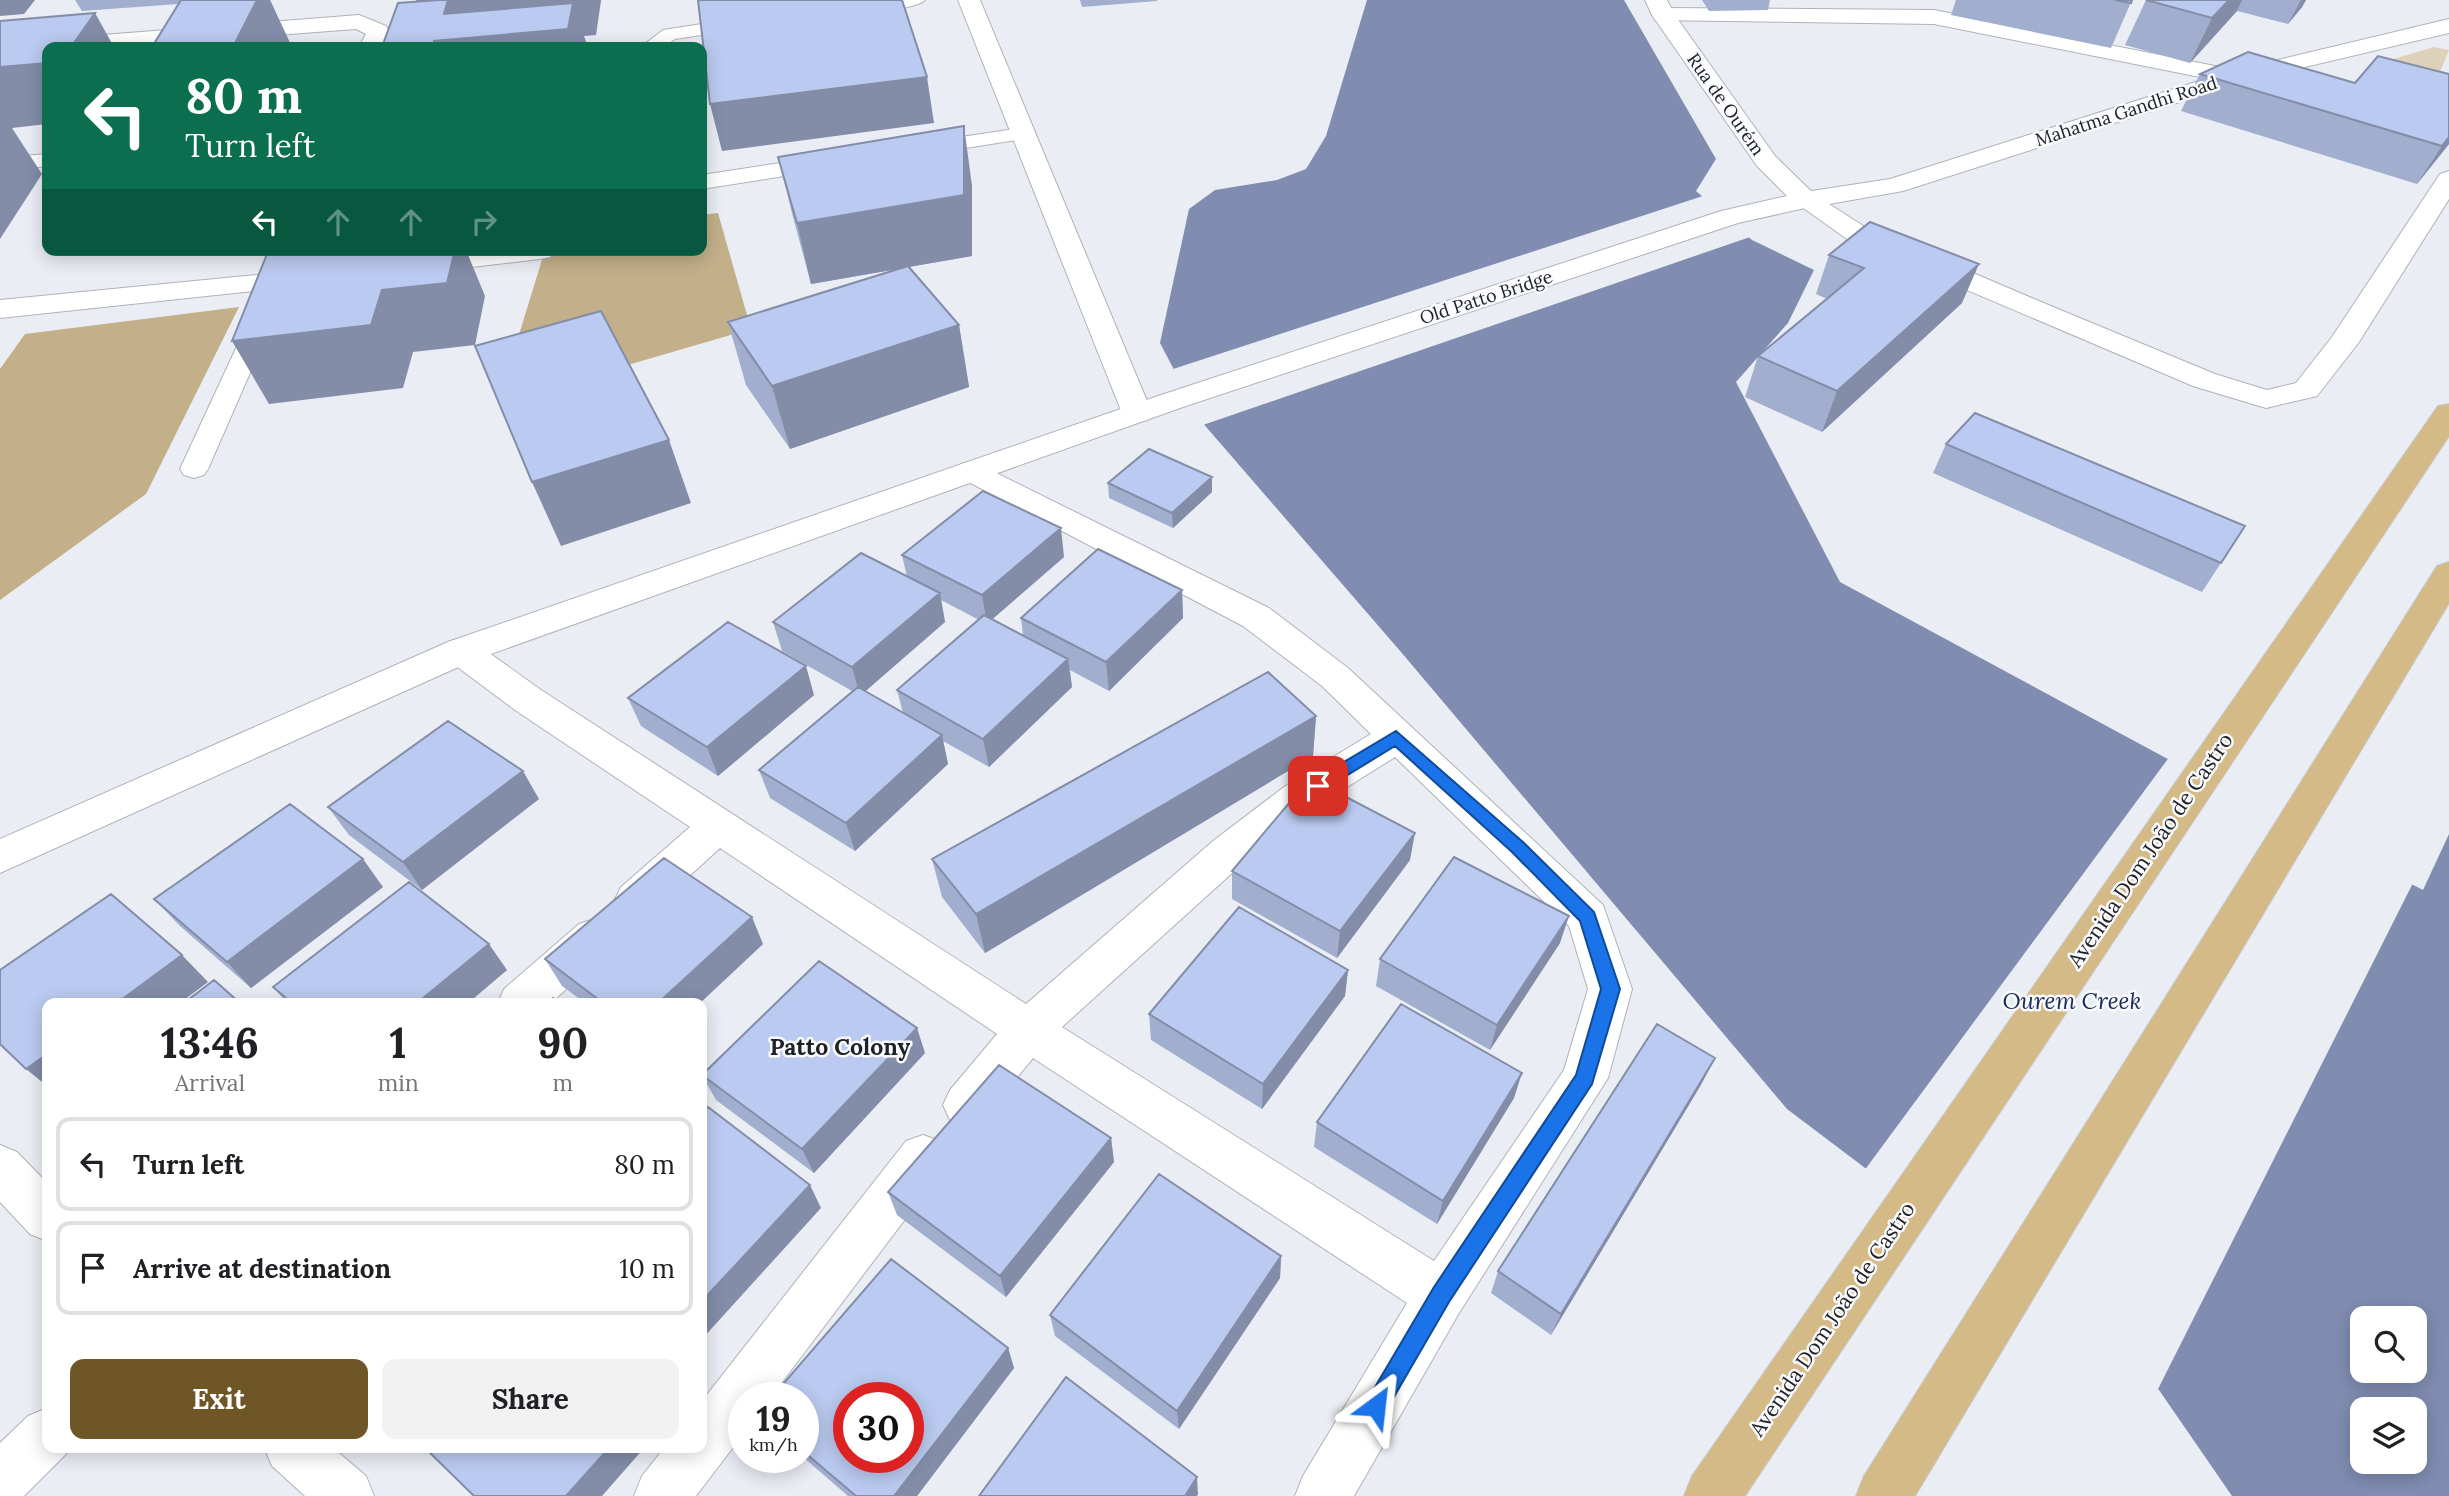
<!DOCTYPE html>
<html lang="en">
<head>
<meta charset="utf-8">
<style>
  :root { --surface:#fff; --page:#f2f2f2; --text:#202124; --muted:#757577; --line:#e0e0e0; --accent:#6e5627 }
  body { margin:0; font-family:Lora,serif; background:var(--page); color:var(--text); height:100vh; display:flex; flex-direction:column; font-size:26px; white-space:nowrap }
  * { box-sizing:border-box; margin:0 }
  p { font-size:23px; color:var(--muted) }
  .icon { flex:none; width:38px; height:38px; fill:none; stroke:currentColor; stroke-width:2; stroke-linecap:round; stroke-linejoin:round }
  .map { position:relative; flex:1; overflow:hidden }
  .panel { position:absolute; left:42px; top:998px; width:665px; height:455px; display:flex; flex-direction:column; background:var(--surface); border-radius:14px; box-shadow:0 4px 18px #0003 }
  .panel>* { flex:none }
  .guide { position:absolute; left:42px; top:42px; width:665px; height:214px; border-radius:14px; box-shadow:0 4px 18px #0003; background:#0b6e4f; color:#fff; overflow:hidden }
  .buttons { position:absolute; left:2350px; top:1306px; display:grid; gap:14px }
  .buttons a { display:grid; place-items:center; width:77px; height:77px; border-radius:14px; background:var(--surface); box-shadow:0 4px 18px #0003; font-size:35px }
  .speed { position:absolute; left:728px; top:1382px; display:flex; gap:14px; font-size:35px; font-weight:700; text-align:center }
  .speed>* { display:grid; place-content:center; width:91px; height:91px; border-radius:50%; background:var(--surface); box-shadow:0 4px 18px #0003; line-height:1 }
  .speed small { font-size:18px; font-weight:400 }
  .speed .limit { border:10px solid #d22; background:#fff; color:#111 }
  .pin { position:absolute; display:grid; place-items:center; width:60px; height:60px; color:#fff; margin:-30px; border-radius:14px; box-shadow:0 4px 10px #0006 }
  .me { position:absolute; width:77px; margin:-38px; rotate:30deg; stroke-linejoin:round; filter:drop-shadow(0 0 5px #0008) }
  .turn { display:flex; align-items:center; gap:24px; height:147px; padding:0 28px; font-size:32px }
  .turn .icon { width:91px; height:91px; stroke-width:2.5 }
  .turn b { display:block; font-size:49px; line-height:60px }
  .lanes { display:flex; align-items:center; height:66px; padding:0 28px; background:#0003; justify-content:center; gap:35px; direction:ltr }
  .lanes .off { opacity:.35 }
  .eta { display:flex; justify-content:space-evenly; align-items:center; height:119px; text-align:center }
  .eta b { font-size:42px; font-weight:800; line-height:49px }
  .action { display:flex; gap:14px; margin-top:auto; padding:14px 28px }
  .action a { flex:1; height:80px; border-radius:14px; background:var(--accent); color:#fff; font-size:28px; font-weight:800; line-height:80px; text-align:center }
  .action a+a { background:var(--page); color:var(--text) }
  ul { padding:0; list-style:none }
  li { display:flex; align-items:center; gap:21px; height:94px; margin:0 14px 10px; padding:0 14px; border:4px solid var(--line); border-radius:14px }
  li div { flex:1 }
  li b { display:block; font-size:26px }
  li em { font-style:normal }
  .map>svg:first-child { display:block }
  .green { fill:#ded1ba }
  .forest { fill:#c3af8a }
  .water { fill:#808db1; fill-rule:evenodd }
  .pier { fill:#eaedf4 }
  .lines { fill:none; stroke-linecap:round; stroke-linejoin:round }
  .service-casing { stroke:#b0b2b9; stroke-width:2 }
  .minor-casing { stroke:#b0b2b9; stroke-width:2 }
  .tertiary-casing { stroke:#b0b2b9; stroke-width:2 }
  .secondary-casing { stroke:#b0b2b9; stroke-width:2 }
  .primary-casing { stroke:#c9caca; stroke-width:2 }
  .service { fill:#fff; fill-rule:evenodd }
  .minor { fill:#fff; fill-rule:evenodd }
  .tertiary { fill:#fff; fill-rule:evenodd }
  .secondary { fill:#fff; fill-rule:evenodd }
  .primary { fill:#d4ba86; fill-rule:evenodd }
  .wall { fill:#a1aece; fill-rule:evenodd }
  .shaded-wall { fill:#838da8 }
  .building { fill:#bbcaf0; stroke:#838da8; stroke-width:2; fill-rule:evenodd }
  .route { fill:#1a73e8; stroke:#114b97; stroke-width:2 }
  .labels { text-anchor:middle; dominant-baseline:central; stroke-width:5; stroke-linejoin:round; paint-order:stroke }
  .far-street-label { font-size:18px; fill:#202123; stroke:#f9fafe }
  .street-label { font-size:21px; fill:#202123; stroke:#f9fafe }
  .water-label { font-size:23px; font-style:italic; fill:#1c2a58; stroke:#f9fafe }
  .neighbourhood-label { font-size:23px; font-weight:bold; fill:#202123; stroke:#f9fafe }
</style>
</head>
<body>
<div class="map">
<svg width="2449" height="1496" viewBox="0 0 2449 1496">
  <rect width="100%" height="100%" fill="#eaedf4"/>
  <path class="green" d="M2434,47L2449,50L2438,77L2380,63Z"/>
  <path class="forest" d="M718,213L751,329L498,403L545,250H702V215Z
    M239,307L146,494L0,600V369L25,334Z"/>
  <path class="water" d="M1367,0H1624L1716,159L1696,191L1752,240L1814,270L1788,323L1736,382L1840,582L2164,757L2423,890L2449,834V1496H2232L2159,1390L1787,1109L1401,652L1201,421L1160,343L1189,209L1215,190L1277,180L1306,169L1326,136ZM2362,1318H2415V1370H2362ZM2362,1409H2415V1461H2362Z"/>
  <path class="pier" d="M1706,195L1753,236L1203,425L1194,415L1170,370Z
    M2170,756L2414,881L2156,1393L1864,1171Z"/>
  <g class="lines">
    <g class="service-casing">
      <path id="service" d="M874,0H925C917,9 855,17 847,8L849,4Z
        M747,17L756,23L754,27L675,39L663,47H641L663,30Z
        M1022,128L1029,130L1033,134L1029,138L921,155L910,149L921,143Z
        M47,154V166L0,172V158Z
        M826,156L837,163L834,168L702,189V175Z
        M262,311L271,313L274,318L208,469L204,475L194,478L184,475L180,469L250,318L253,313Z"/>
    </g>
    <g class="minor-casing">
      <path id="minor" d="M958,0H980L1152,413L1148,420L1137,422L1126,420L1122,413Z
        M1663,8L1934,10L2235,70L2243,72L2247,77L2243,82L2235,84L1934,24L1655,20L1652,15Z
        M359,15L386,26L389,31L381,47H359L366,34L356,29L121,47H47V53L0,57V43Z
        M476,250H553L554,251L550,257L540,259L420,273L410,271L406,265L410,259Z
        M308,270L318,272L322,278L318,284L0,318V300Z
        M972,461L1269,608L1348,668L1603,905L1632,989L1608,1078L1459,1313L1354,1496H1295L1303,1476L1407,1303L1033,1058L982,1120L966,1126L950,1120L943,1105L950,1090L997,1034L720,848L651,911L636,916L621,911L615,899L621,887L690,827L515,710L448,660L443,651L448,642L461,638L474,642L541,690L1026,1004L1213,841L1284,787L1371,734L1322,686L1243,626L961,478L956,471L961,464ZM1395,757L1569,926L1588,989L1564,1070L1434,1261L1062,1027L1241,865L1312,809Z
        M594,919L609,924L615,937L609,950L551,1003H498L504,989L579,924Z
        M923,1135L940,1141L947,1157L940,1173L770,1398H744V1433L696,1496H634L642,1476L665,1447H702V1401L906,1141Z
        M0,1145L17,1152L47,1183V1241L30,1234L0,1202Z
        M47,1408V1447H69L66,1454L24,1496H0V1443L28,1416Z
        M264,1447H332L366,1476L374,1496H305L272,1466Z"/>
    </g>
    <g class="tertiary-casing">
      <path id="tertiary" d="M2449,19V33L2242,82L1903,191L1829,204L1865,227L2046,304L2215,374L2267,390L2296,383L2332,337L2440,174L2449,171V199L2359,342L2317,396L2266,408L2193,386L1847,239L1792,200L1796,194L1805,192L1890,179L2227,72Z"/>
    </g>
    <g class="secondary-casing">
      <path id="secondary" d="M1645,0H1667L1674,14L1775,156L1814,194L1818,200L1814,206L1738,223L1180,408L474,660L0,873V839L448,642L1158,396L1721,211L1787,196L1757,166L1652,15Z"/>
    </g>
    <g class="primary-casing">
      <path id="primary" d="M2449,404V436L1745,1496H1684L1692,1476L2438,406Z
        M2449,562V603L1915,1496H1856L1864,1476L2437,566Z"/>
    </g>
    <use href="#service" class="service"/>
    <use href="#minor" class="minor"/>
    <use href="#tertiary" class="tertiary"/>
    <use href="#secondary" class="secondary"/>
    <use href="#primary" class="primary"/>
  </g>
  <path class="wall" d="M75,0H270L290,43L178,4L82,11Z
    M1080,0H1157V1L1082,7Z
    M1702,0H1770L1768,10L1709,11Z
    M1956,0H2132L2111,48L1951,15Z
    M2146,0H2306L2302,7L2288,24L2237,11L2190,63L2125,45Z
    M2200,74L2355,83L2449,74V144L2417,184L2181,111Z
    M778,157L972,186V256L908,267L959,325L969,387L790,449L746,385L728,322L904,268L811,284L793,217Z
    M1829,255L1962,303L1822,432L1745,397L1758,356L1827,299L1816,294Z
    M1946,444L2245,526L2202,592L1933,473Z
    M1212,477V492L1173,528L1109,498L1108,483Z
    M902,555L1064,557L992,619L1023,635L1021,618L1182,590L1183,618L1109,691L1070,670L1072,687L989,767L943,741L948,764L855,851L770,798L759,770L852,691L782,651L773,622L907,577ZM941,600L979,620L897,690L903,713L865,691L945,622Z
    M814,695L718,776L641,726L628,698Z
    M1316,716L1313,756L985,953L942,897L932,859Z
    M539,799L422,890L349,835L328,807Z
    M1410,860L1337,958L1232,899V871Z
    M383,887L251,988L180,926L154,899Z
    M1560,943L1490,1050L1376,986L1380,959Z
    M763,944L700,1003H585L562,986L545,959Z
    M507,970L468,1003H287L273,987Z
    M1348,970L1345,996L1262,1109L1151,1040L1149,1014Z
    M925,1053L814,1173L716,1100L702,1075Z
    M1702,1083L1551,1335L1491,1293L1498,1271Z
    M1514,1098L1437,1224L1314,1147L1317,1122Z
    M1111,1138L1114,1162L1006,1297L897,1215L888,1192Z
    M1281,1256L1280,1278L1179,1429L1055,1336L1050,1315Z
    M1008,1348L1014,1368L917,1496H848L803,1457V1398Z"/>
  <path class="shaded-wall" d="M0,0H35L24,14L0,16Z
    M257,0H270L290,43L288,47H233Z
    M416,0H601V1L596,35L584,36L588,47H433V45Z
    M2229,0H2242L2237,11L2190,63L2212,18Z
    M2301,0H2306L2302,7L2288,24Z
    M95,13L114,47H71Z
    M47,63V124L12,128L42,174L0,239V67Z
    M927,77L934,123L722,151L710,104Z
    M964,126L972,186V256L811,284L797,223Z
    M2449,137V144L2417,184L2442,146Z
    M455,250H466L485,296L475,345L413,352L403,388L269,404L232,341L382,290Z
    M1979,264L1962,303L1822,432L1837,391Z
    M959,325L969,387L790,449L772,386Z
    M669,440L691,503L561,546L532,482Z
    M1212,477V492L1173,528L1172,513Z
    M1061,528L1064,557L987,624L982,595Z
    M1182,590L1183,618L1109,691L1106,662Z
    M940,593L945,622L860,696L852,667Z
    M1068,659L1072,687L989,767L983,739Z
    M806,666L814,695L718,776L707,747Z
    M1316,716L1313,756L985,953L976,914Z
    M942,735L948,764L855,851L846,823Z
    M523,771L539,799L422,890L403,862Z
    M1415,833L1410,860L1337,958L1340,931Z
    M363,859L383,887L251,988L227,962Z
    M1569,916L1560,943L1490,1050L1497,1025Z
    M752,917L763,944L700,1003H658Z
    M489,944L507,970L468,1003H417Z
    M182,955L208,982L180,1003H117Z
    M1348,970L1345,996L1262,1109L1263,1084Z
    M917,1028L925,1053L814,1173L802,1149Z
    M47,1054V1086L26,1069Z
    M1715,1058L1702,1083L1551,1335L1561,1314Z
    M1522,1073L1514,1098L1437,1224L1443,1201Z
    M1111,1138L1114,1162L1006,1297L1000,1276Z
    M810,1185L821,1208L702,1339V1301Z
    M1281,1256L1280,1278L1179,1429L1177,1411Z
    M1008,1348L1014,1368L917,1496H894Z
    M610,1447H645L602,1496H566Z
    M1197,1477L1198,1494L1197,1496H1185Z"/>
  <path class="building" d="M181,0H257L233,47H152Z
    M439,0H448L444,14L573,3L568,29L434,41L433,47H382L398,3Z
    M698,0H902L927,77L710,104Z
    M2115,0H2132L2131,3Z
    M2146,0H2229L2212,18Z
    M95,13L71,47H47V63L0,67V21Z
    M2248,52L2355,83L2378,56L2449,74V137L2442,146L2200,74Z
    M964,126V195L797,223L778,157Z
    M1870,222L1979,264L1837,391L1758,356L1864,268L1829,255Z
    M303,250H455L447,283L382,290L371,325L232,341L267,254Z
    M908,266L959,325L772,386L728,322Z
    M601,311L669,440L532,482L475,346Z
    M1975,413L2245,526L2221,563L1946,444Z
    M1149,449L1212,477L1172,513L1108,483Z
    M983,491L1061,528L982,595L902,555Z
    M1098,549L1182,590L1106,662L1021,618Z
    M861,553L940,593L852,667L773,622Z
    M984,615L1068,659L983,739L897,690Z
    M728,622L806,666L707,747L628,698Z
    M1268,672L1316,716L976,914L932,859Z
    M858,687L942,735L846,823L759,770Z
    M448,721L523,771L403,862L328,807Z
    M1310,778L1415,833L1340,931L1232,871Z
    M290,804L363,859L227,962L154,899Z
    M1454,857L1569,916L1497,1025L1380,959Z
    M664,858L752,917L658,1003H603L545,959Z
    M409,882L489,944L417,1003H292L273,987Z
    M111,894L182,955L117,1003H47V1054L26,1069L0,1044V970Z
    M1239,907L1348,970L1263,1084L1149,1014Z
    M819,961L917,1028L802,1149L702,1075Z
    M214,980L240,1003H184Z
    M553,998L559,1003H548Z
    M1401,1004L1522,1073L1443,1201L1317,1122Z
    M1657,1024L1715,1058L1561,1314L1498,1271Z
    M999,1065L1111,1138L1000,1276L888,1192Z
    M708,1107L810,1185L702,1301V1113Z
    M1159,1174L1281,1256L1177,1411L1050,1315Z
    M891,1259L1008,1348L894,1496H856L803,1451V1398H771ZM849,1398H908V1458H849Z
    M1066,1377L1197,1477L1185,1496H979Z
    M424,1447H610L566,1496H474Z"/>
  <path class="route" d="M1396,731L1524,843L1594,912L1620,989L1592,1084L1449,1302L1384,1414L1376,1418L1368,1414L1365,1406L1368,1399L1434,1287L1576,1075L1601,989L1580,921L1512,852L1395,746L1323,790H1312V781Z"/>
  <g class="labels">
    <g class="far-street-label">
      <text transform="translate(1726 104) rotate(55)">Rua de Ourém</text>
      <text transform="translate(2126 111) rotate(-18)">Mahatma Gandhi Road</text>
      <text transform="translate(1486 297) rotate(-18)">Old Patto Bridge</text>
    </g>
    <g class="street-label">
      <text transform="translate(2150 850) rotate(-56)">Avenida Dom João de Castro</text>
      <text transform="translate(1832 1319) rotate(-56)">Avenida Dom João de Castro</text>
    </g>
    <g class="water-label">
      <text x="2072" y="1000">Ourem Creek</text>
    </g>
    <g class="neighbourhood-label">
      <text x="840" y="1046">Patto Colony</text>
    </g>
  </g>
</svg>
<div class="buttons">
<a><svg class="icon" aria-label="search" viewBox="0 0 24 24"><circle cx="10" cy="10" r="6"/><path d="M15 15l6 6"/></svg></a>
<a><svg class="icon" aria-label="layers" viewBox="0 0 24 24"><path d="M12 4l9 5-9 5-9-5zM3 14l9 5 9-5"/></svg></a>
</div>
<div class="speed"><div>19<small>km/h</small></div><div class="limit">30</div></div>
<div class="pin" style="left:1318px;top:786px;background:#d93025"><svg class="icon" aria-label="arrive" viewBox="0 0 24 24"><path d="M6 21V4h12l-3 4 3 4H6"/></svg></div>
<svg class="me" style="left:1376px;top:1406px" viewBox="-20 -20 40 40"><path d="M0-17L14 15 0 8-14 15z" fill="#1a73e8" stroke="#fff" stroke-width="4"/></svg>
<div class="guide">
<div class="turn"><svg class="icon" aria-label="left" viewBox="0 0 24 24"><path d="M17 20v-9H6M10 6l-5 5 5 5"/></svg><div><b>80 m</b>Turn left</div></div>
<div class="lanes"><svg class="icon" aria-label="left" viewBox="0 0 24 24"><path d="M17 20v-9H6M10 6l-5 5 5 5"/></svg><svg class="icon off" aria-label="ahead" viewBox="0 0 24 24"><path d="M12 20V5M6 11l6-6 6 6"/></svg><svg class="icon off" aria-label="ahead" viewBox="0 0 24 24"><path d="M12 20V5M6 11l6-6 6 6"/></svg><svg class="icon off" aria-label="right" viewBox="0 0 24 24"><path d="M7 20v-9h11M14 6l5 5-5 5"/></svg></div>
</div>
<section class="panel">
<div class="eta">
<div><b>13:46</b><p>Arrival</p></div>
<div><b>1</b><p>min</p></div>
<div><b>90</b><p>m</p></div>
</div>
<ul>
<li><svg class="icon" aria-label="left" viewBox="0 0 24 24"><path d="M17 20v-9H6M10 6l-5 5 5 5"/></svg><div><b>Turn left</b></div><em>80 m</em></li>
<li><svg class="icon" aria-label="arrive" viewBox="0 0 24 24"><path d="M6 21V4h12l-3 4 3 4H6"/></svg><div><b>Arrive at destination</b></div><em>10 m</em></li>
</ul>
<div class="action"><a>Exit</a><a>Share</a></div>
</section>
</div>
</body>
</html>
